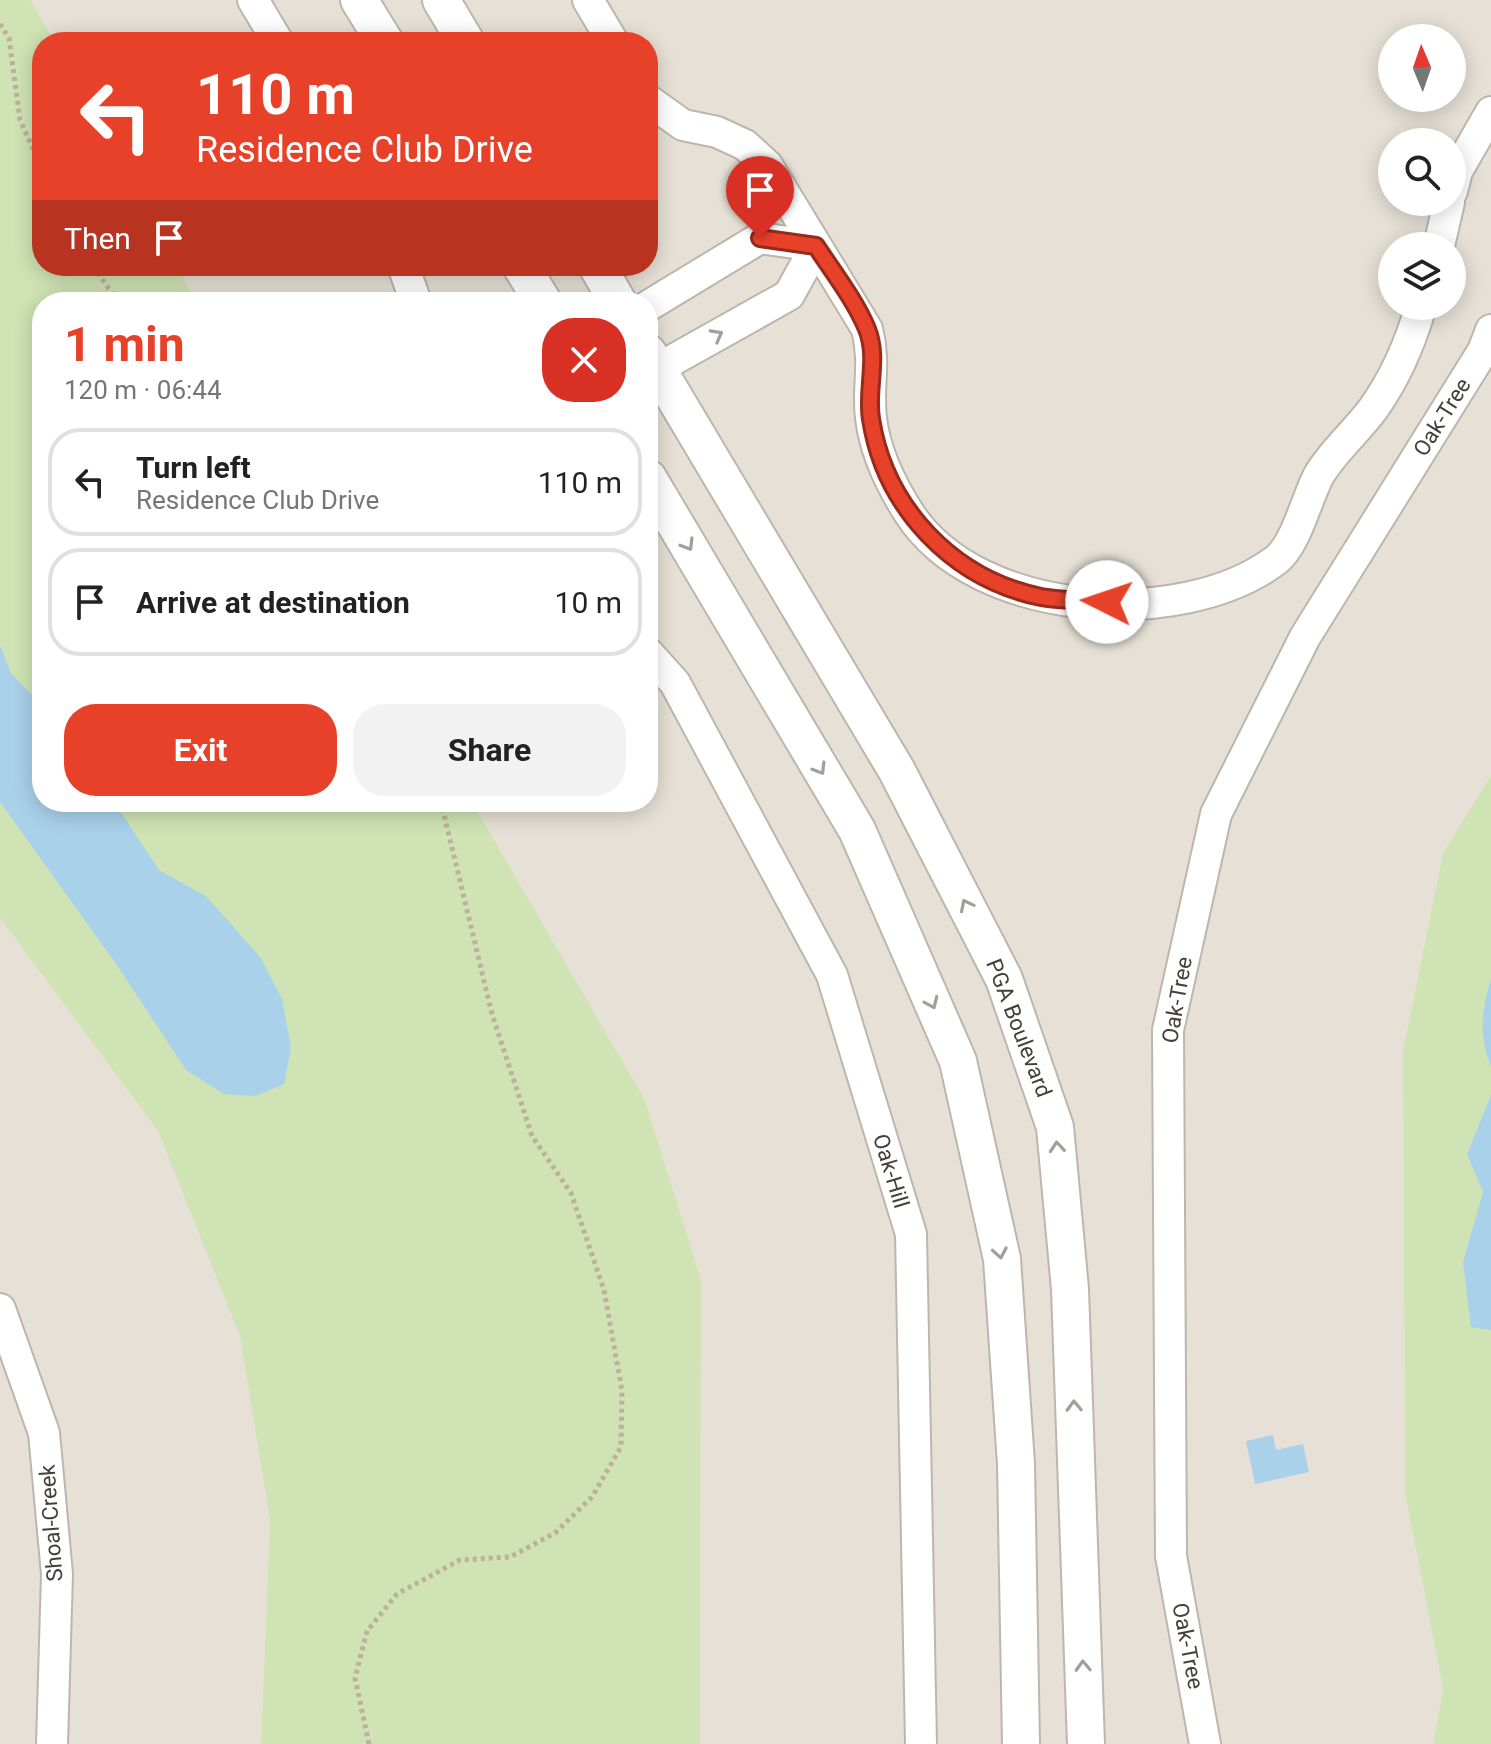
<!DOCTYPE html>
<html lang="en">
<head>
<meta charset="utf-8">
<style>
  :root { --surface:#fff; --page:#f2f2f2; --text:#222; --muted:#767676; --line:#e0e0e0; --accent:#e7412a }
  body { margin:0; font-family:Roboto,sans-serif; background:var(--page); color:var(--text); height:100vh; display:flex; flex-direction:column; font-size:30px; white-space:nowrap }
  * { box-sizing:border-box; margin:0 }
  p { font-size:26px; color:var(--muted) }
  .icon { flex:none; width:44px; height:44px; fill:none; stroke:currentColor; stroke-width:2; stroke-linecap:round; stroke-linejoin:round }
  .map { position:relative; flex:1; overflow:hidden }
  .panel { position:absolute; left:32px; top:292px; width:626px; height:520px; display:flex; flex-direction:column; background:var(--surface); border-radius:32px; box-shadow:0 4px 20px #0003 }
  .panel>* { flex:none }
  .hud { position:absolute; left:32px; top:32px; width:626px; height:244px; border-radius:32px; box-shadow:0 4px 20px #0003; background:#e7412a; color:#fff; overflow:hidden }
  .needle { width:52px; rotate:358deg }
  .tools { position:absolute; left:1378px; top:24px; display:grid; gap:16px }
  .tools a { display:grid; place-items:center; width:88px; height:88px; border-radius:50%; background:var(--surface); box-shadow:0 4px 20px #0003; font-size:40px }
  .pin { position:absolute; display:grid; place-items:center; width:68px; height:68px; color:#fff; margin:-82px -34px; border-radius:50% 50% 50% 0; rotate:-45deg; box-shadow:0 0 8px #0007 }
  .pin .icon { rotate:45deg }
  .me { position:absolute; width:88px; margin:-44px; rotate:274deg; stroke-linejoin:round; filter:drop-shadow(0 0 6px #0008) }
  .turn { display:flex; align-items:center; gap:28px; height:168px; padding:0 32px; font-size:36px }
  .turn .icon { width:104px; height:104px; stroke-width:2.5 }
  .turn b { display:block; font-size:56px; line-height:68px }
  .then { display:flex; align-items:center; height:76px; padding:0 32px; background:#0003; gap:16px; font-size:30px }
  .round { display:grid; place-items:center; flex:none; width:84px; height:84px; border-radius:32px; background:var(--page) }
  .head { display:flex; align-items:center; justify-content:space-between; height:136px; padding:0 32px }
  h1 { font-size:48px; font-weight:700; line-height:60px; color:var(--accent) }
  .primary-button { display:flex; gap:16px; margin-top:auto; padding:16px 32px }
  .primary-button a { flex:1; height:92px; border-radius:32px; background:var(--accent); color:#fff; font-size:32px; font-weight:700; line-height:92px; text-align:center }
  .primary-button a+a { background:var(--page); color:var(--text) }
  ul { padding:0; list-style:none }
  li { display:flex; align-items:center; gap:24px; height:108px; margin:0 16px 12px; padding:0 16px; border:4px solid var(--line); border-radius:32px }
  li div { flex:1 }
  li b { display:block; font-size:30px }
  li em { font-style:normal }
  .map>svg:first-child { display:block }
  .residential { fill:#e6e0d6; fill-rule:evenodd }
  .green { fill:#cfe3b4 }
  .water { fill:#a9d1ea }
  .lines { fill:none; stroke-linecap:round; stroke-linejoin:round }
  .minor-casing { stroke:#bdb6ab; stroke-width:34 }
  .tertiary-casing { stroke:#bdb6ab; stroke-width:40 }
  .path { stroke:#bdb19d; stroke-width:5; stroke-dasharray:4 4; stroke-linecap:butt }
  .minor { stroke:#fff; stroke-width:30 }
  .tertiary { stroke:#fff; stroke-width:36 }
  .oneway { stroke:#a29f9b }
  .route-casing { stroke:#962a1b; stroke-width:20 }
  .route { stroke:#e7412a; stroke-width:14 }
  .labels { text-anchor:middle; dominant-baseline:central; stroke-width:7; stroke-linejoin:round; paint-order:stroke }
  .street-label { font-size:22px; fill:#453f37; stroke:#fff }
</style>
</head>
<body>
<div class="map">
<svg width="1491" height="1744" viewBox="0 0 1491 1744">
  <rect width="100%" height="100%" fill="#f2efe7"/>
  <path class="residential" d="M31,0H1491V775L1443,853L1403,1050L1405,1493L1443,1689L1433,1744H700L701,1280L645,1100L472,802H648V302H196L177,266H648V42H54ZM1392,38H1452V98H1392ZM1392,142H1452V202H1392ZM1392,246H1452V306H1392Z
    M0,918L158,1131L240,1337L270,1521L261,1744H0Z"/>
  <path class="green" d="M0,0H31L54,42H42V266H177L196,302H42V802H472L645,1100L701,1280L700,1744H261L270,1521L240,1337L158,1131L0,918Z
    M1491,775V1744H1433L1443,1689L1405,1493L1403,1050L1443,853Z"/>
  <path class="water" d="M0,645L11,673L42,706V802H114L159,870L207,897L261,958L282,999L291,1048L284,1084L255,1096L224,1094L186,1070L114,961L0,802Z
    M1491,979V1067C1479,1035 1481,1012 1491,979Z
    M1491,1095V1330L1471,1327L1463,1262L1483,1192L1467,1154Z
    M1273,1435L1276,1450L1303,1444L1309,1472L1255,1484L1246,1441Z"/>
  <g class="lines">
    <g class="minor-casing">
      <path id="minor" d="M253,0L278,42
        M588,0L613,42
        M648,100L683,125L717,132L745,145L767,165L867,329C876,365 867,386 871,418C875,452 891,485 909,513C976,618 1182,631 1276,560C1296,545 1307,497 1319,475C1333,451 1357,431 1373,409C1396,377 1410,344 1421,306
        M1452,191L1457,171L1491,112
        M1439,246L1449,202
        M403,266L416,302
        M648,306L760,238L816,246L789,295L657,369H648
        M648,653L675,683L832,975L911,1234L921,1744
        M0,1309L44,1433L57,1574L52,1744
        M1205,1744L1171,1556L1168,1030L1216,814L1305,637L1483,351L1491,330"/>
    </g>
    <g class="tertiary-casing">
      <path id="tertiary" d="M359,0L385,42
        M441,0L466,42
        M521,266L543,302
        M597,266L618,302
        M648,353L897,771L1004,979L1055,1127L1070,1289L1086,1744
        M648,478L857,830L958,1061L1002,1259L1016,1464L1021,1744"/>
    </g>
    <path class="path" d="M0,24L9,38L20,120L42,169
      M93,266L118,302
      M369,1744L355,1678L367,1631L397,1594L460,1560L510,1557L555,1533L592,1497L621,1447L622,1391L604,1290L571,1193L532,1136L492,1014L441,802"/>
    <use href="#minor" class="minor"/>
    <use href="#tertiary" class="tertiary"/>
  </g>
  <defs><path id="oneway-chevron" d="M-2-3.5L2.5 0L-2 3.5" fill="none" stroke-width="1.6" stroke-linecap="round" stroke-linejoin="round" transform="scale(2)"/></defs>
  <g class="oneway">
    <use href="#oneway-chevron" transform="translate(717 335) rotate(-29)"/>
    <use href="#oneway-chevron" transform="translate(688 545) rotate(59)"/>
    <use href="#oneway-chevron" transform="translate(820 769) rotate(59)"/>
    <use href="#oneway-chevron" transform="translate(966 905) rotate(-117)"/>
    <use href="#oneway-chevron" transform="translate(932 1003) rotate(66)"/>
    <use href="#oneway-chevron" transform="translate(1057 1147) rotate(-95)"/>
    <use href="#oneway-chevron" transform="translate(1000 1253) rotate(80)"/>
    <use href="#oneway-chevron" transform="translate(1074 1406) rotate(-92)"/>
    <use href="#oneway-chevron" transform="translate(1083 1666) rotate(-92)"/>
  </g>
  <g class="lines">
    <g class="route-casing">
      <path id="route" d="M760,238L816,246C833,272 855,300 867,329C879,359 866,389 871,419C885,508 953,579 1041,597C1062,601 1086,600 1107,602"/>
    </g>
    <use href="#route" class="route"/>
  </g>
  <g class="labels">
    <g class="street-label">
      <text transform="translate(1442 417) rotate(-58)">Oak-Tree</text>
      <text transform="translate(1177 1000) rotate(-80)">Oak-Tree</text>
      <text transform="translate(1019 1028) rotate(69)">PGA Boulevard</text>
      <text transform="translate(891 1171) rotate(73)">Oak-Hill</text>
      <text transform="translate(51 1523) rotate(-94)">Shoal-Creek</text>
      <text transform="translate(1188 1646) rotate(79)">Oak-Tree</text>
    </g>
  </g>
</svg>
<div class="tools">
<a><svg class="needle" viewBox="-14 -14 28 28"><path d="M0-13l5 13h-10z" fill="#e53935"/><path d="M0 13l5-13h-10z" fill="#767676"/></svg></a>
<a><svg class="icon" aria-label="search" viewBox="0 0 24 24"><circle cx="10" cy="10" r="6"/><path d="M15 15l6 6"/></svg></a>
<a><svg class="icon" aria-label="layers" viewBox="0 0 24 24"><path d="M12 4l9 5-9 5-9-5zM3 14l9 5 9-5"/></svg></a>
</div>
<div class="pin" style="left:760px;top:238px;background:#d93025"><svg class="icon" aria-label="arrive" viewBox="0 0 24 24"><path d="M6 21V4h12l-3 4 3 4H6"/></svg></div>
<svg class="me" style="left:1107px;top:602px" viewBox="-20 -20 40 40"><circle r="19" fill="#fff"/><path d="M0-13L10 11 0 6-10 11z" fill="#e7412a"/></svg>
<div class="hud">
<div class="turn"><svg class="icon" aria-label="left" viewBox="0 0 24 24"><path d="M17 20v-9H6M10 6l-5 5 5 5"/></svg><div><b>110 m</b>Residence Club Drive</div></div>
<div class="then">Then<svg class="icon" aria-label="arrive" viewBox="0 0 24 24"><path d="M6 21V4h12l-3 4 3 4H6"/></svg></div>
</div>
<section class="panel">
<div class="head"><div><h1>1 min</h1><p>120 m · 06:44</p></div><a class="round" style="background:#d93025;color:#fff"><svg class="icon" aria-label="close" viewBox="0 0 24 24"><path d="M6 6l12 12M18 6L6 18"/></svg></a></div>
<ul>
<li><svg class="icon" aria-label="left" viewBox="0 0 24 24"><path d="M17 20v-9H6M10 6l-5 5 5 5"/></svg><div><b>Turn left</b><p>Residence Club Drive</p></div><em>110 m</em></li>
<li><svg class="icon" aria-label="arrive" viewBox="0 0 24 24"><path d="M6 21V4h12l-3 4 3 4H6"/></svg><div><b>Arrive at destination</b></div><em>10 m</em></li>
</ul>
<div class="primary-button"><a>Exit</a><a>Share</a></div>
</section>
</div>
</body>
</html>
